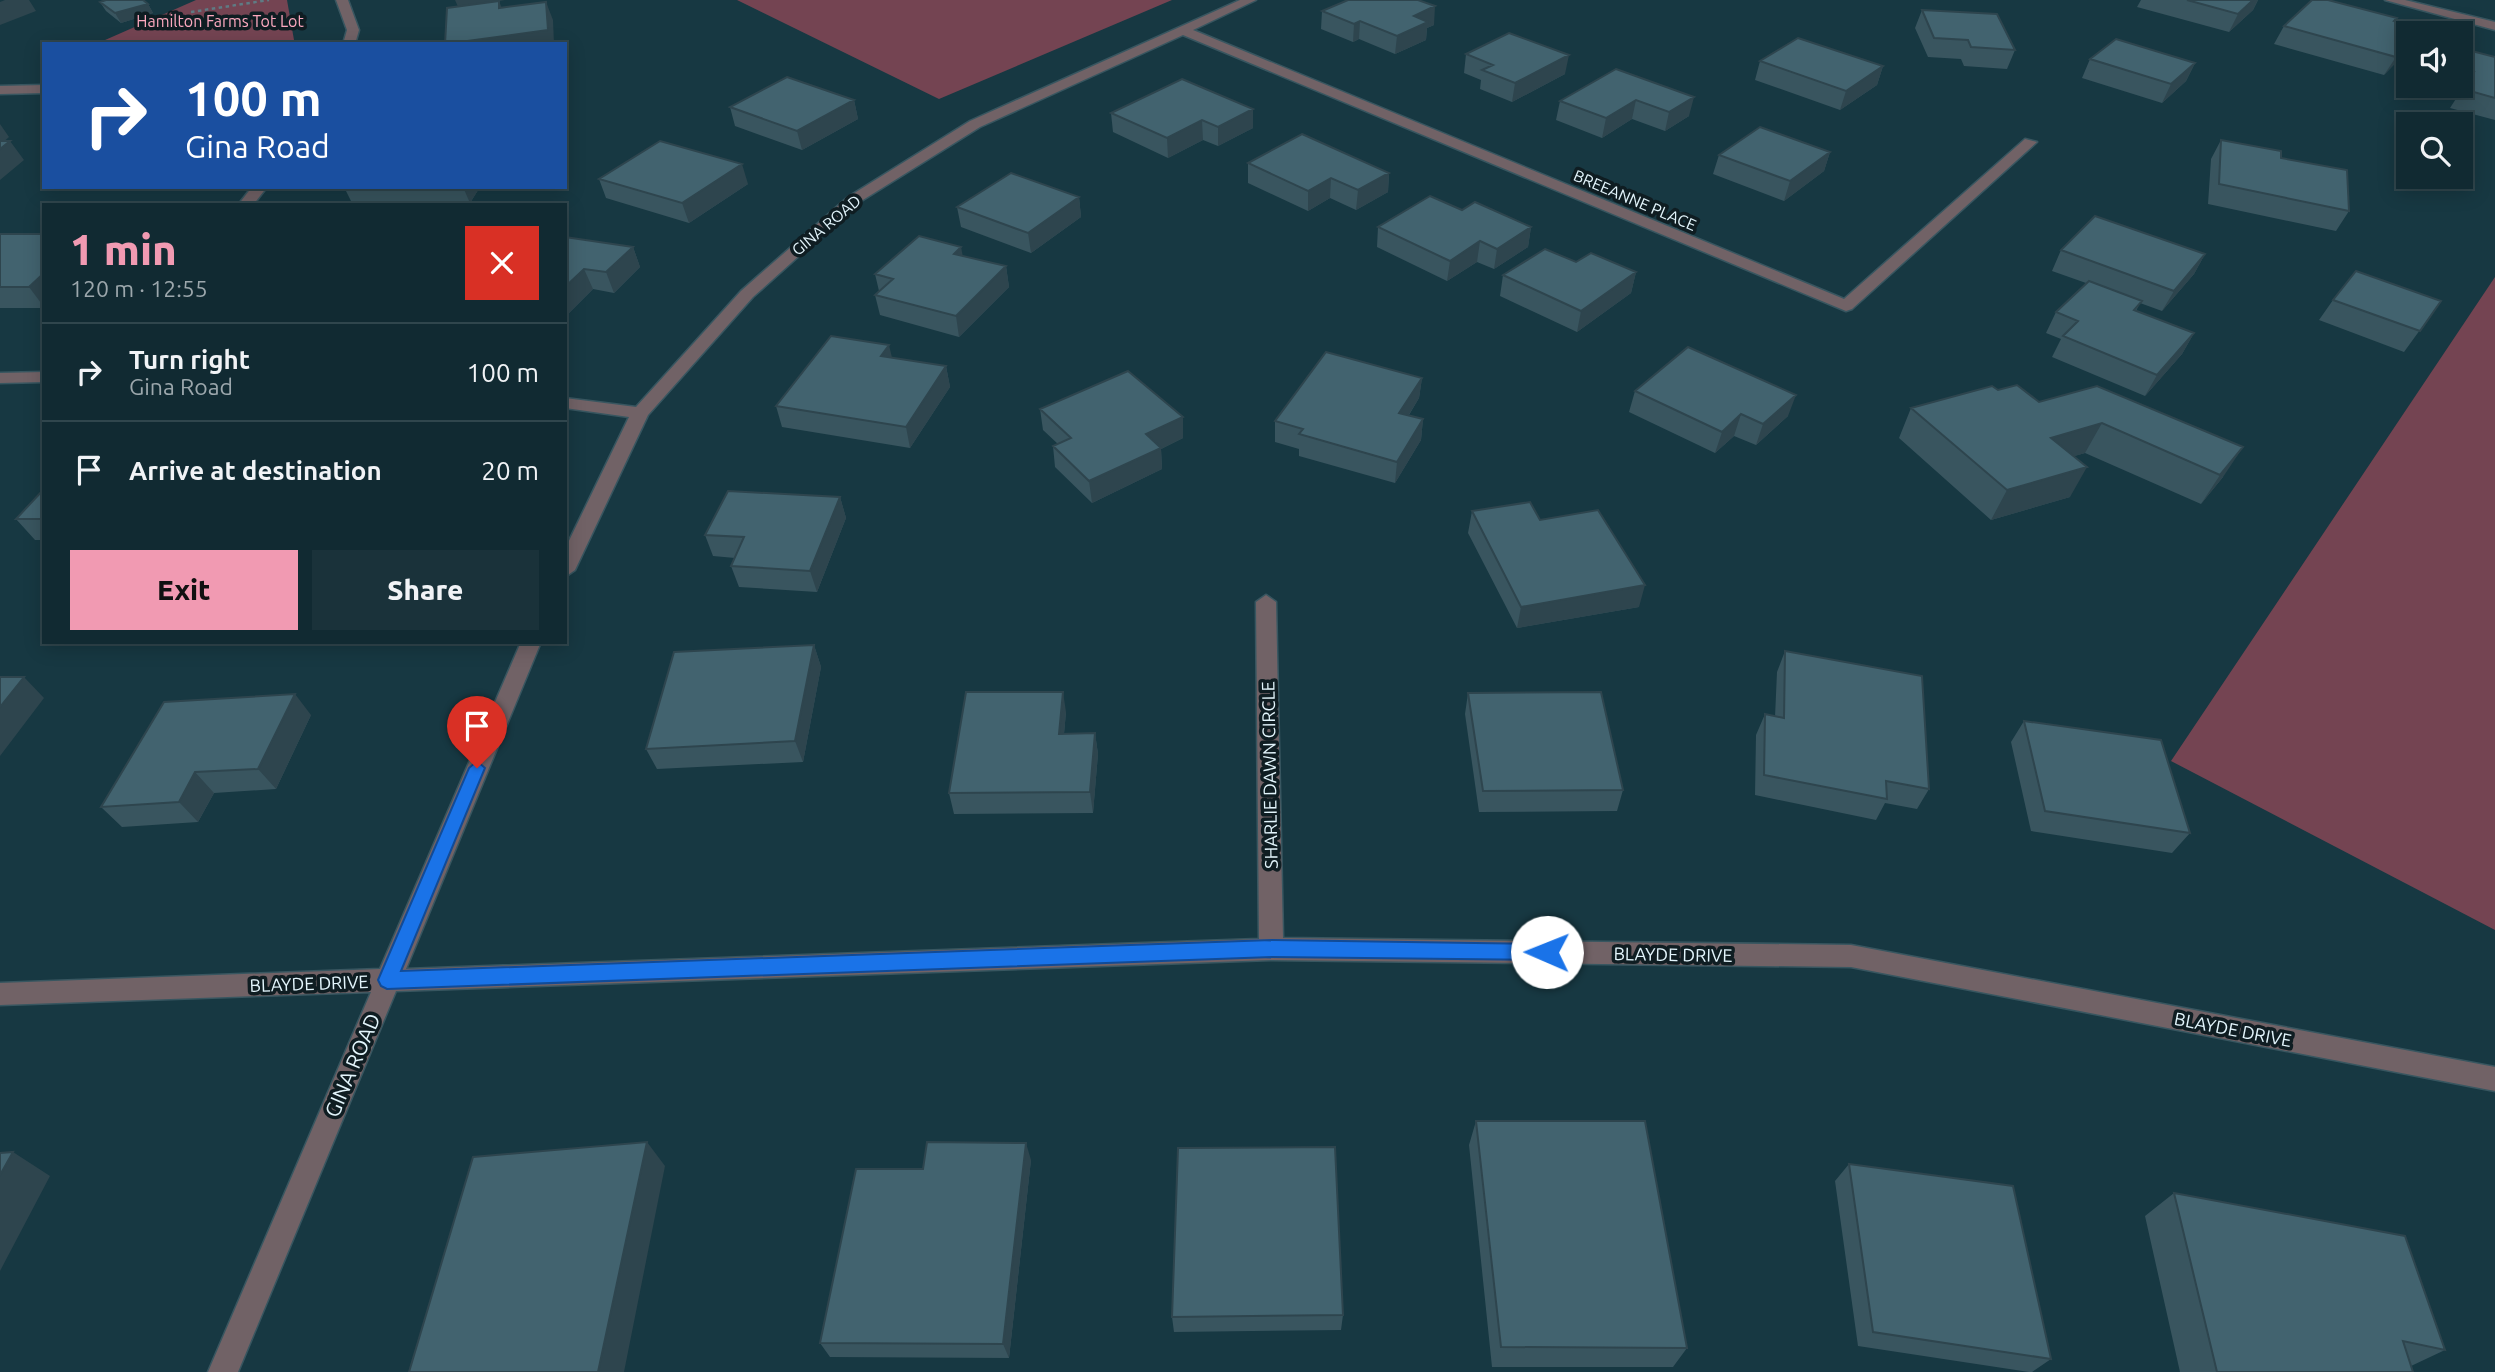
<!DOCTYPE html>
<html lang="en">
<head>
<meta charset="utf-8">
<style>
  :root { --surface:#112a32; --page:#1a323a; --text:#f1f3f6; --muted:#9ca7ac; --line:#30464d; --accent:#f19ab2 }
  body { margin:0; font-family:Ubuntu,sans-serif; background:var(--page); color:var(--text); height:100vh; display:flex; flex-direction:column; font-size:26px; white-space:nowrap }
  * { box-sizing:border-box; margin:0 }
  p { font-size:23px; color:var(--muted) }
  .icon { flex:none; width:38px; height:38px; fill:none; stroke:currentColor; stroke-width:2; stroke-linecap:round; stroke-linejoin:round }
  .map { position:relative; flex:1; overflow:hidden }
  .drawer { position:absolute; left:42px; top:203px; width:525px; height:441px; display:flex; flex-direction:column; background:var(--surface); border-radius:0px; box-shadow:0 4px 18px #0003,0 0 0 2px var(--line) }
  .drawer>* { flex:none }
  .guide { position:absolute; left:42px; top:42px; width:525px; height:147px; border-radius:0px; box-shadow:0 4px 18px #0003,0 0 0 2px var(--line); background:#1a4fa0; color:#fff; overflow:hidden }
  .controls { position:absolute; left:2396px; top:21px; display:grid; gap:14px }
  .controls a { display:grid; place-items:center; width:77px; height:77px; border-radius:0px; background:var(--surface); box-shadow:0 4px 18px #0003,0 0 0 2px var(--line); font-size:35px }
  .pin { position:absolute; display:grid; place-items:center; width:60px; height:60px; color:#fff; margin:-72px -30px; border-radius:50% 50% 50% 0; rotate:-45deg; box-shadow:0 0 7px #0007 }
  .pin .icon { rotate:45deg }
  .me { position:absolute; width:77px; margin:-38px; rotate:271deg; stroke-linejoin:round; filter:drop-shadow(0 0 5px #0008) }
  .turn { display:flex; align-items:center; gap:24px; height:147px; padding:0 28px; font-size:32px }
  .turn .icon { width:91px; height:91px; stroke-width:2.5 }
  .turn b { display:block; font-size:49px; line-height:60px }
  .round { display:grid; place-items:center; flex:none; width:74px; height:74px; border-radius:0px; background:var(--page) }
  .overview { display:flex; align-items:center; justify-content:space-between; height:119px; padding:0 28px }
  h1 { font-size:42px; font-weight:800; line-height:52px; color:var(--accent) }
  .action { display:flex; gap:14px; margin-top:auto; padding:14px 28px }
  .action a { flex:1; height:80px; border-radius:0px; background:var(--accent); color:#111; font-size:28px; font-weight:800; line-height:80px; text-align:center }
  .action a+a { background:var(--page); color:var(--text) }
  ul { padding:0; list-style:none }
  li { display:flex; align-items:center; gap:21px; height:98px; padding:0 28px; border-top:2px solid var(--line) }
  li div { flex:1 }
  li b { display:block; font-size:26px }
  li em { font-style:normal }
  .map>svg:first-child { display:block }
  .green { fill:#744452 }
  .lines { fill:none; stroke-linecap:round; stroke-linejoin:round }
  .minor-casing { stroke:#385660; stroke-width:3 }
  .path { stroke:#5f7b84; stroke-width:2.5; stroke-dasharray:3.5 3.5; stroke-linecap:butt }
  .minor { fill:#716266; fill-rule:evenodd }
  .wall { fill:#39555f }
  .shaded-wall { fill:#2e454e }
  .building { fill:#42636f; stroke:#2e454e; stroke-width:2 }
  .route { fill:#1a73e8; stroke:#114b97; stroke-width:2 }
  .labels { text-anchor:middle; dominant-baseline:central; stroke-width:7; stroke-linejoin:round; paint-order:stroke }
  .far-park-label { font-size:16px; fill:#fda9bf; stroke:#0f1d22 }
  .far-street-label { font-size:16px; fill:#e3f5fc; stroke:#0f1d22 }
  .street-label { font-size:18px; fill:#e3f5fc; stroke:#0f1d22 }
  .near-street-label { font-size:21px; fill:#e3f5fc; stroke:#0f1d22 }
</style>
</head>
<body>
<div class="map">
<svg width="2495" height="1372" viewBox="0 0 2495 1372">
  <rect width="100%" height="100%" fill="#173842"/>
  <path class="green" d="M196,0H287L294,40L286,44H96Z
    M737,0H1172L939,99Z
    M2495,277V930L2171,761Z"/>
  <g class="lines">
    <g class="minor-casing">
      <path id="minor" d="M336,0H348L359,30L355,44H343L347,30Z
        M1240,0H1256L1193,30L1844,299L2025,139L2037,142L1852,309L1846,311L1183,35L980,127L858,203L753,297L648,415L575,570L565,577V549L629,417L565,408V398L636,407L741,291L848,197L970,121Z
        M2385,0H2405L2495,22V30Z
        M44,85V93L0,94V86Z
        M252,187H267L253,205H238Z
        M44,372V382L0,383V373Z
        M1266,595L1276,602L1283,938L1851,945L2495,1067V1091L1851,967L1271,960L396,991L238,1372H208L371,992L0,1005V983L380,969L521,642H541L406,969L1259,939L1256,602Z"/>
    </g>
    <path class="path" d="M191,12L269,0"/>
    <use href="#minor" class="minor"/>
  </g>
  <path class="wall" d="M2141,0H2258L2253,10L2229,32L2137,7Z
    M100,2L148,4L153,13L121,23L106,11Z
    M1922,10L2015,50L2007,69L1964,66L1961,59L1928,57L1915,28Z
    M1322,11L1434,25L1427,28L1426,40L1395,54L1359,39L1353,42L1321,29Z
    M2395,21L2408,33V50L2384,75L2274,44L2284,26Z
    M1466,54L1565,74L1512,102L1480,89L1481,80L1464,73Z
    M2495,57V120L2450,108L2461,91L2444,86H2460V61Z
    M2090,59L2195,63L2186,81L2162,103L2082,78Z
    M1760,61L1883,66L1877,85L1840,110L1755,80Z
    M1616,69L1689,116L1665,131L1632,119L1602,138L1556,120L1560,101Z
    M854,100L858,119L802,150L735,126L730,107Z
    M1253,109V128L1218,146L1203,140L1168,158L1113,132L1111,113Z
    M2221,140L2281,158L2349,211L2336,231L2208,204L2211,159Z
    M1830,152L1824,171L1784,201L1713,174L1719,155Z
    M1248,163L1389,173L1388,192L1356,210L1330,198L1308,211L1248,183Z
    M599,179L748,184L689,223L606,198Z
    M344,187H480L470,203L413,205H353Z
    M1079,197L1081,217L1031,253L961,227L957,207Z
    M1462,210L1531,227L1528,247L1494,269L1477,262L1447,281L1377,247L1378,227Z
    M0,234H44V308H0Z
    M565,237L633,247L640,267L614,293L593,289L569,313L565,312Z
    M2061,250L2205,254L2194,274L2162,311L2140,303L2136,311L2194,333L2182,354L2145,396L2052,357L2061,339L2046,333L2056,312L2086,283L2052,271Z
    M963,256L1006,266L1009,287L959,337L880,315L875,295L879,291L875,274Z
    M1576,262L1636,272L1631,293L1577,332L1500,296L1503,275Z
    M2333,300L2441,301L2404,352L2319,320Z
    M946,366L950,387L910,448L782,427L776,406Z
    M1422,378L1419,398L1409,415L1423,419L1421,440L1395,483L1299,456V449L1275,442V421Z
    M2097,386L2223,477L2201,504L2085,453L2074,456L2070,497L1991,520L1899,438L1911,408L1998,390L2039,402Z
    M1635,391L1788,416L1756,445L1734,436L1715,453L1629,412Z
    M1040,409L1183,438L1161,449L1162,469L1092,503L1055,467L1053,446L1058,444L1043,430Z
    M44,489V540H35L16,519Z
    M840,497L846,518L817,592L739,587L731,566L735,558L713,556L705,535Z
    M1472,511L1540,520L1639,607L1517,628L1468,533Z
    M814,645L821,667L803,762L657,769L646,749Z
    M1785,651L1929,789L1917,809L1885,803L1876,820L1755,795L1756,735L1765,714L1775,717L1777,672Z
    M1468,693L1623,790L1617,811L1479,812L1465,714Z
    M1066,712L1064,734L1095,733L1098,754L1093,813L954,814L949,793Z
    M311,715L276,789L214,793L198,822L122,827L101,807Z
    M2024,721L2190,833L2172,853L2031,831L2011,742Z
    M1476,1121L1687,1348L1673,1367H1492L1469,1145Z
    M1031,1160L1009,1358L830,1357L820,1343L923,1169Z
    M1849,1164L2051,1359L2032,1372H2029L1858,1346L1835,1181Z
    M2174,1193L2445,1350L2411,1366L2413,1372H2180L2145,1216Z
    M1343,1315L1341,1330L1174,1332L1172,1317Z"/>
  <path class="shaded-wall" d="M5,0H29L36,11L0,25V2Z
    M455,0H505L499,1L506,19L499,8L459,9Z
    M2253,0H2258L2253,10L2229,32L2238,14Z
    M546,2L553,20L554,44H448Z
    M148,4L153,13L121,23L115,13Z
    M1435,6L1434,25L1427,28L1426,40L1395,54L1397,36L1414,16Z
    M1360,21L1359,39L1353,42L1354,24Z
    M2408,43V50L2384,75L2396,57Z
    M1569,55L1565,74L1512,102L1515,83Z
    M2195,63L2186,81L2162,103L2171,84Z
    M1883,66L1877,85L1840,110L1846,91Z
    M1694,97L1689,116L1665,131L1669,112Z
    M854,100L858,119L802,150L797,131Z
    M1636,100L1632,119L1602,138L1606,118Z
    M1253,109V128L1218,146V127Z
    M1202,120L1203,140L1168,158L1167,138Z
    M0,124L9,137L0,145Z
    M10,141L24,160L0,180V149Z
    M1830,152L1824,171L1784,201L1790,181Z
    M742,164L748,184L689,223L682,203Z
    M1389,173L1388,192L1356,210L1358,190Z
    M1331,178L1330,198L1308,211V191Z
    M463,187H480L470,203Z
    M1079,197L1081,217L1031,253L1028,233Z
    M1531,227L1528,247L1494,269L1497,249Z
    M1480,241L1477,262L1447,281L1450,261Z
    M633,247L640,267L614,293L606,272Z
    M961,247L965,267L954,254Z
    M2205,254L2194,274L2162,311L2174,291Z
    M1006,266L1009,287L959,337L956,316Z
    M584,269L593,289L569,313L565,305V287Z
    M1636,272L1631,293L1577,332L1581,311Z
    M44,273V307L29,287Z
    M2194,333L2182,354L2145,396L2157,375Z
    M889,345L894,366L881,356Z
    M946,366L950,387L910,448L906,427Z
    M1422,378L1419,398L1397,434L1399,413Z
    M1796,395L1788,416L1756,445L1763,424Z
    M1741,414L1734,436L1715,453L1722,432Z
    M1183,417V438L1161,449L1162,469L1092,503L1089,481L1146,434Z
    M1423,419L1421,440L1395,483L1397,462Z
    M2102,423L2085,453L2035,468L2051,438Z
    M2243,447L2223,477L2201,504L2220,475Z
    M2087,467L2070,497L1991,520L2007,490Z
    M840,497L846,518L817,592L810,571Z
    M1645,585L1639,607L1517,628L1521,607Z
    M814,645L821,667L803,762L795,741Z
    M24,677L44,698L0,756V707Z
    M1063,692L1066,712L1062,755L1059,734Z
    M295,694L311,715L276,789L258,769Z
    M1095,733L1098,754L1093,813L1090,792Z
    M195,772L214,793L198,822L179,802Z
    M647,1142L665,1166L624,1372H598Z
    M1026,1143L1031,1160L1009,1358L1003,1344Z
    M13,1152L50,1176L0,1271V1175Z"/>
  <path class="building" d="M106,0H143L148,4L115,13L100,2Z
    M1348,0H1418L1435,6L1414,16L1428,22L1397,36L1360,21L1354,24L1322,11Z
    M2187,0H2253L2238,14Z
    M2312,0H2328L2397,18L2394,21L2422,28L2417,33H2408V43L2396,57L2284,26Z
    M499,1V8L546,2L548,30L445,44L447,8Z
    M1922,10L1997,14L2015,50L1971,47L1968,40L1934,38Z
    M1509,33L1569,55L1515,83L1482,70L1493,65L1466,54Z
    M1798,38L1883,66L1846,91L1760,61Z
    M2116,39L2195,63L2171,84L2090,59Z
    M2468,50L2495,57V98L2463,89L2474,72L2460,69V61Z
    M1616,69L1694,97L1669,112L1636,100L1606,118L1560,101Z
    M787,77L854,100L797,131L730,107Z
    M1182,79L1253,109L1218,127L1202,120L1167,138L1111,113Z
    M1760,127L1830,152L1790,181L1719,155Z
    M1302,134L1389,173L1358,190L1331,178L1308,191L1248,163Z
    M2221,140L2281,151V158L2347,170L2349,211L2219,184Z
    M0,141H10L0,149Z
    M660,141L742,164L682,203L599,179Z
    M1011,173L1079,197L1028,233L957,207Z
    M1430,196L1462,210L1475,202L1531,227L1497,249L1480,241L1450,261L1378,227Z
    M2095,216L2205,254L2174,291L2061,250Z
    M0,234H44V273L29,287H0Z
    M919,236L961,247L954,254L1006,266L956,316L875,295L893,279L875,274Z
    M565,237L633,247L606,272L584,269L565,287Z
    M1545,249L1576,262L1591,253L1636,272L1581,311L1503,275Z
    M2356,271L2441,301L2420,331L2333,300Z
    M2089,281L2142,301L2134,310L2194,333L2157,375L2063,336L2078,321L2056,312Z
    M831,336L889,345L881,356L946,366L906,427L776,406Z
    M1688,347L1796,395L1763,424L1741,414L1722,432L1635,391Z
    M1326,352L1422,378L1399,413L1423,419L1397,462L1299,434L1303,429L1275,421Z
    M1128,371L1183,417L1146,434L1161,448L1089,481L1053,446L1071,438L1040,409Z
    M2017,385L2039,402L2097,386L2243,447L2220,475L2102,423L2051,438L2087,467L2007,490L1911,408L1992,386L1998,390Z
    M44,489V519H16Z
    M728,491L840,497L810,571L731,566L744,537L705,535Z
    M1530,502L1540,520L1598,510L1645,585L1521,607L1472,511Z
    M814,645L795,741L646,749L674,652Z
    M1785,651L1922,676L1929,789L1886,781L1887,799L1764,775L1765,714L1784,718Z
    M0,677H24L0,707Z
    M966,692H1063L1059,734L1095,733L1090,792L949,793Z
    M1601,692L1623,790L1483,791L1468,693Z
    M295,694L258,769L195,772L179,802L101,807L164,702Z
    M2024,721L2161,740L2190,833L2045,811Z
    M1476,1121H1645L1687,1348L1501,1347Z
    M647,1142L598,1372H409L473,1157Z
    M927,1142L1026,1143L1003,1344L820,1343L856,1169H923Z
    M1335,1147L1343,1315L1172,1317L1178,1148Z
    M13,1152L0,1175V1153Z
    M1849,1164L2013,1186L2051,1359L1873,1332Z
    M2174,1193L2405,1236L2445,1350L2403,1341L2413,1372H2217Z"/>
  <path class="route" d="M477,761L485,768L401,971L1272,940L1547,944L1554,947L1557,952L1554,958L1547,960L1272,957L387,989L381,986L378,980L469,768Z"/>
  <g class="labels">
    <g class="far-park-label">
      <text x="220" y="21">Hamilton Farms Tot Lot</text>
    </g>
    <g class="far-street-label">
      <text transform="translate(1635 200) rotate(23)">BREEANNE PLACE</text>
      <text transform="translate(826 225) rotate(-40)">GINA ROAD</text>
    </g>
    <g class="street-label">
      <text transform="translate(1269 775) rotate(-91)">SHARLIE DAWN CIRCLE</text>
      <text transform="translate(1673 954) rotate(1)">BLAYDE DRIVE</text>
      <text transform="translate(309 983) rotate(-2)">BLAYDE DRIVE</text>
      <text transform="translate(2233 1029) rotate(11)">BLAYDE DRIVE</text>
    </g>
    <g class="near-street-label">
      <text transform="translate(352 1065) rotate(-67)">GINA ROAD</text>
    </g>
  </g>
</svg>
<div class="controls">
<a><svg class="icon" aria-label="sound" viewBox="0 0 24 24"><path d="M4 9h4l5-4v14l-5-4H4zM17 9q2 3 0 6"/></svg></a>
<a><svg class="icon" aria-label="search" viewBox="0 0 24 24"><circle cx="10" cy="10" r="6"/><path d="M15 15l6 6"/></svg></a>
</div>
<div class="pin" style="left:477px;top:768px;background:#d93025"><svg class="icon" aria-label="arrive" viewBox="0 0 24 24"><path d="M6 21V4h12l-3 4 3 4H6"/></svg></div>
<svg class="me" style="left:1547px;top:952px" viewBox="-20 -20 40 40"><circle r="19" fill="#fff"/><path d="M0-13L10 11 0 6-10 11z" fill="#1a73e8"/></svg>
<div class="guide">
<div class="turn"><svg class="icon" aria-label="right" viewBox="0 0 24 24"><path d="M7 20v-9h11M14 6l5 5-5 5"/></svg><div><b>100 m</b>Gina Road</div></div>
</div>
<section class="drawer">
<div class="overview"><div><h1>1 min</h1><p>120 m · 12:55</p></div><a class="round" style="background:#d93025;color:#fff"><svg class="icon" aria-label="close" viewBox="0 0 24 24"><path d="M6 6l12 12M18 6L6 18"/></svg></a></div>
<ul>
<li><svg class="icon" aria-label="right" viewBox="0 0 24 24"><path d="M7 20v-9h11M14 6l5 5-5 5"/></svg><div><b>Turn right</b><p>Gina Road</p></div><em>100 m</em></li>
<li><svg class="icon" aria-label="arrive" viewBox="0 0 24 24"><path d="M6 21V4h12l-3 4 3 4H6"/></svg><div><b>Arrive at destination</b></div><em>20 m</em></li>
</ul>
<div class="action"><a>Exit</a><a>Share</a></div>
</section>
</div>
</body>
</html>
